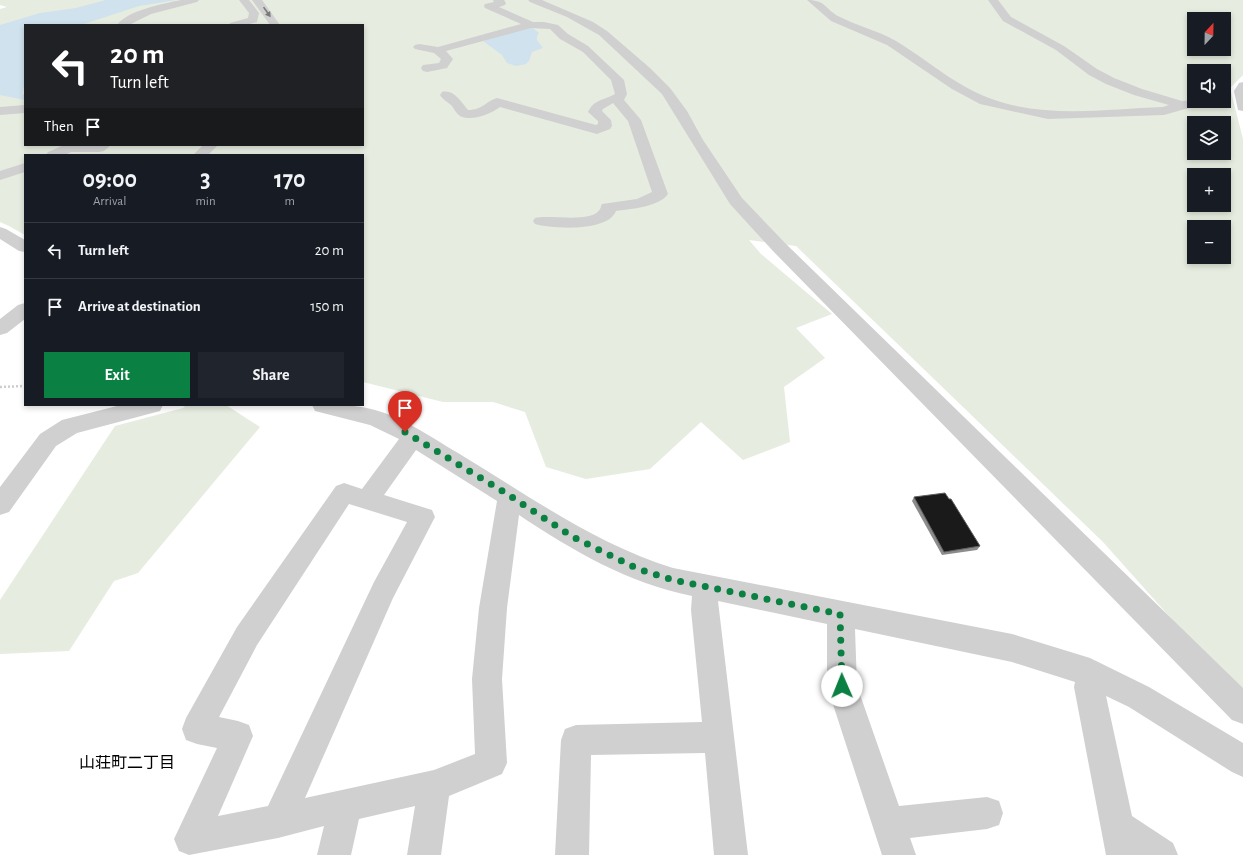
<!DOCTYPE html>
<html lang="en">
<head>
<meta charset="utf-8">
<style>
  :root { --surface:#171b24; --page:#20242c; --text:#f1f3f6; --muted:#9ea1a6; --line:#363941; --accent:#0b8043 }
  body { margin:0; font-family:"Alegreya Sans","Noto Sans JP",sans-serif; background:var(--page); color:var(--text); height:100vh; display:flex; flex-direction:column; font-size:15px; white-space:nowrap }
  * { box-sizing:border-box; margin:0 }
  p { font-size:13px; color:var(--muted) }
  .icon { flex:none; width:22px; height:22px; fill:none; stroke:currentColor; stroke-width:2; stroke-linecap:round; stroke-linejoin:round }
  .map { position:relative; flex:1; overflow:hidden }
  .sheet { position:absolute; left:24px; top:154px; width:340px; height:252px; display:flex; flex-direction:column; background:var(--surface); border-radius:0px; box-shadow:0 2px 6px #0003 }
  .sheet>* { flex:none }
  .hud { position:absolute; left:24px; top:24px; width:340px; height:122px; border-radius:0px; box-shadow:0 2px 6px #0003; background:#202124; color:#fff; overflow:hidden }
  .needle { width:26px; rotate:22deg }
  .tools { position:absolute; left:1187px; top:12px; display:grid; gap:8px }
  .tools a { display:grid; place-items:center; width:44px; height:44px; border-radius:0px; background:var(--surface); box-shadow:0 2px 6px #0003; font-size:20px }
  .pin { position:absolute; display:grid; place-items:center; width:34px; height:34px; color:#fff; margin:-41px -17px; border-radius:50% 50% 50% 0; rotate:-45deg; box-shadow:0 0 4px #0007 }
  .pin .icon { rotate:45deg }
  .me { position:absolute; width:44px; margin:-22px; rotate:359deg; stroke-linejoin:round; filter:drop-shadow(0 0 3px #0008) }
  .turn { display:flex; align-items:center; gap:14px; height:84px; padding:0 20px; font-size:18px }
  .turn .icon { width:52px; height:52px; stroke-width:2.5 }
  .turn b { display:block; font-size:28px; line-height:34px }
  .then { display:flex; align-items:center; height:38px; padding:0 20px; background:#0003; gap:8px; font-size:15px }
  .eta { display:flex; justify-content:space-evenly; align-items:center; height:68px; text-align:center }
  .eta b { font-size:24px; font-weight:700; line-height:28px }
  .primary-button { display:flex; gap:8px; margin-top:auto; padding:8px 20px }
  .primary-button a { flex:1; height:46px; border-radius:0px; background:var(--accent); color:#fff; font-size:16px; font-weight:700; line-height:46px; text-align:center }
  .primary-button a+a { background:var(--page); color:var(--text) }
  ul { padding:0; list-style:none }
  li { display:flex; align-items:center; gap:12px; height:56px; padding:0 20px; border-top:1px solid var(--line) }
  li div { flex:1 }
  li b { display:block; font-size:15px }
  li em { font-style:normal }
  .map>svg:first-child { display:block }
  .green { fill:#e6ecdf; fill-rule:evenodd }
  .water { fill:#cfe2ee }
  .lines { fill:none; stroke-linecap:round; stroke-linejoin:round }
  .path { stroke:#cdcdcd; stroke-width:2.5; stroke-dasharray:2 2; stroke-linecap:butt }
  .minor { fill:#d0d0d0; fill-rule:evenodd }
  .wall { fill:#8c8c8c }
  .building { fill:#1a1a1a; stroke:#5f5f5f }
  .oneway { fill:#7a7a7a }
  .route { stroke:#0b8043; stroke-width:7; stroke-dasharray:0 12.6 }
  .labels { text-anchor:middle; dominant-baseline:central; stroke-width:4; stroke-linejoin:round; paint-order:stroke }
  .near-neighbourhood-label { font-size:16px; fill:#000; stroke:#fff }
</style>
</head>
<body>
<div class="map">
<svg width="1243" height="855" viewBox="0 0 1243 855">
  <rect width="100%" height="100%" fill="#fff"/>
  <path class="green" d="M0,0H1243V75L1230,88L1243,139V699L1103,542L796,246L749,240L761,254L832,314L796,328L825,358L784,387L790,442L743,460L701,422L650,469L586,479L546,467L525,412L493,402H443L363,382V155H25V235L9,226L0,222V9L7,7L0,5ZM1194,19H1224V49H1194ZM25,25H363V145H25ZM1194,71H1224V101H1194ZM1194,123H1224V153H1194ZM1194,175H1224V205H1194ZM1194,227H1224V257H1194Z
    M186,405H226L260,427L138,573L114,581L69,651L0,654V600L115,426L183,408Z"/>
  <path class="water" d="M106,0H176L139,6L81,25H25V82L22,94L25,95V100L0,95V25L40,13L76,8Z
    M527,28H533L539,33L537,36V40L543,48L532,52L529,61L526,64L516,66L507,63L502,55L483,41Z"/>
  <g class="lines">
    <path class="path" d="M0,387L25,386"/>
    <path class="minor" d="M181,0H199L197,2L151,14L129,25H117C128,10 163,4 181,0Z
      M239,0H249L259,13L257,22L246,25H229L230,23L248,18L249,13Z
      M252,0H262L280,25H270Z
      M493,0H504L506,3L505,5L499,7L533,22H544L558,25L568,34L588,46L624,80L627,94L624,100L641,120L668,194C659,207 630,209 616,211C608,232 553,229 535,224L533,221L535,218C549,214 592,224 600,209C601,208 601,205 602,204L637,199L652,192L628,121L613,103L603,109L602,111L611,120L612,126L610,129L597,134L500,107C491,114 471,122 460,116C457,114 454,109 452,106C448,102 443,100 440,95L442,92C454,89 461,102 468,110C483,110 486,101 497,98L596,125L598,124V121L588,112C594,99 605,100 615,94L611,80L583,52L560,39L550,29L531,28L446,51L453,59L447,68L427,72L423,71L421,68L423,65L439,63L441,59L434,53L415,49L413,47L415,45L419,44L438,47L521,24L485,8L484,6L485,4L494,2Z
      M528,0H542L593,22L607,31L650,68L670,88L687,111L703,140L742,198L785,243L1243,688V724L1232,720L773,251L730,204L662,94L599,35L567,17L530,2Z
      M807,0C827,0 825,10 840,17C858,26 879,31 896,41C926,59 956,86 989,98C1044,119 1106,109 1163,107L1169,105L1134,95L1106,84L1089,75L1056,50L1003,21L988,0H998L1011,17L1064,46L1097,69L1114,78L1142,89L1182,101L1194,100V101H1216L1214,104L1185,109L1164,115L1048,119L980,104L952,89L887,45L831,21Z
      M1243,82V111L1238,110L1234,91L1239,83Z
      M25,105V113L0,115V107Z
      M64,145H111L104,151L99,152H71L65,155H46L48,152Z
      M203,145H218L208,155H193Z
      M25,163V172L0,180V171Z
      M0,227L6,229L25,240V252L19,251L0,239Z
      M25,303V319L7,333L0,335V319L18,305Z
      M121,405H163L160,411L77,433L56,446L9,512L0,515V487L40,434L62,420Z
      M312,405C334,405 354,404 375,410C405,418 432,438 458,453C528,495 595,544 673,568L1012,634L1090,658L1149,687L1243,743V777L1232,772L1129,707L1106,696L1132,816L1173,843L1178,855H1106L1074,687L1075,682L1012,662L855,629L857,686L899,806L987,797L999,801L1003,813L999,825L987,829L910,838L916,855H882L827,686V624L718,601L748,855H714L705,753L591,755L589,855H555L561,740L565,729L576,725L702,722L691,610L692,596C628,583 573,551 519,515L507,608L502,679L507,763L502,774L449,796L441,855H407L415,806L359,819L351,855H317L324,826L278,838L189,855L179,851L174,839L217,748L197,744L186,740L182,729L186,718L237,627L336,486L344,483L362,489L399,439L370,425L315,411ZM416,450L497,501L479,608L472,679L475,754L434,770L305,798L393,598L435,517L432,510L384,495ZM349,504L407,522L374,582L268,806L218,816L253,736L249,725L238,721L219,717L257,645Z"/>
  </g>
  <path class="wall" d="M914,497L980,546L977,550L942,555L912,501Z"/>
  <path class="building" d="M945,493L949,499H951L980,546L944,552L914,497Z"/>
  <defs><path id="oneway-solid" d="M-6-.8H1V-3.2L6.5 0L1 3.2V.8H-6Z"/></defs>
  <use class="oneway" href="#oneway-solid" transform="translate(267 12) rotate(55)"/>
  <g class="lines">
    <path class="route" d="M405,432L504,492L573,537L638,569L673,580L840,614L842,686"/>
  </g>
  <g class="labels">
    <g class="near-neighbourhood-label">
      <text x="127" y="763">山荘町二丁目</text>
    </g>
  </g>
</svg>
<div class="tools">
<a><svg class="needle" viewBox="-14 -14 28 28"><path d="M0-13l5 13h-10z" fill="#e53935"/><path d="M0 13l5-13h-10z" fill="#9ea1a6"/></svg></a>
<a><svg class="icon" aria-label="sound" viewBox="0 0 24 24"><path d="M4 9h4l5-4v14l-5-4H4zM17 9q2 3 0 6"/></svg></a>
<a><svg class="icon" aria-label="layers" viewBox="0 0 24 24"><path d="M12 4l9 5-9 5-9-5zM3 14l9 5 9-5"/></svg></a>
<a>+</a>
<a>−</a>
</div>
<div class="pin" style="left:405px;top:432px;background:#d93025"><svg class="icon" aria-label="arrive" viewBox="0 0 24 24"><path d="M6 21V4h12l-3 4 3 4H6"/></svg></div>
<svg class="me" style="left:842px;top:686px" viewBox="-20 -20 40 40"><circle r="19" fill="#fff"/><path d="M0-13L10 11 0 6-10 11z" fill="#0b8043"/></svg>
<div class="hud">
<div class="turn"><svg class="icon" aria-label="left" viewBox="0 0 24 24"><path d="M17 20v-9H6M10 6l-5 5 5 5"/></svg><div><b>20 m</b>Turn left</div></div>
<div class="then">Then<svg class="icon" aria-label="arrive" viewBox="0 0 24 24"><path d="M6 21V4h12l-3 4 3 4H6"/></svg></div>
</div>
<section class="sheet">
<div class="eta">
<div><b>09:00</b><p>Arrival</p></div>
<div><b>3</b><p>min</p></div>
<div><b>170</b><p>m</p></div>
</div>
<ul>
<li><svg class="icon" aria-label="left" viewBox="0 0 24 24"><path d="M17 20v-9H6M10 6l-5 5 5 5"/></svg><div><b>Turn left</b></div><em>20 m</em></li>
<li><svg class="icon" aria-label="arrive" viewBox="0 0 24 24"><path d="M6 21V4h12l-3 4 3 4H6"/></svg><div><b>Arrive at destination</b></div><em>150 m</em></li>
</ul>
<div class="primary-button"><a>Exit</a><a>Share</a></div>
</section>
</div>
</body>
</html>
